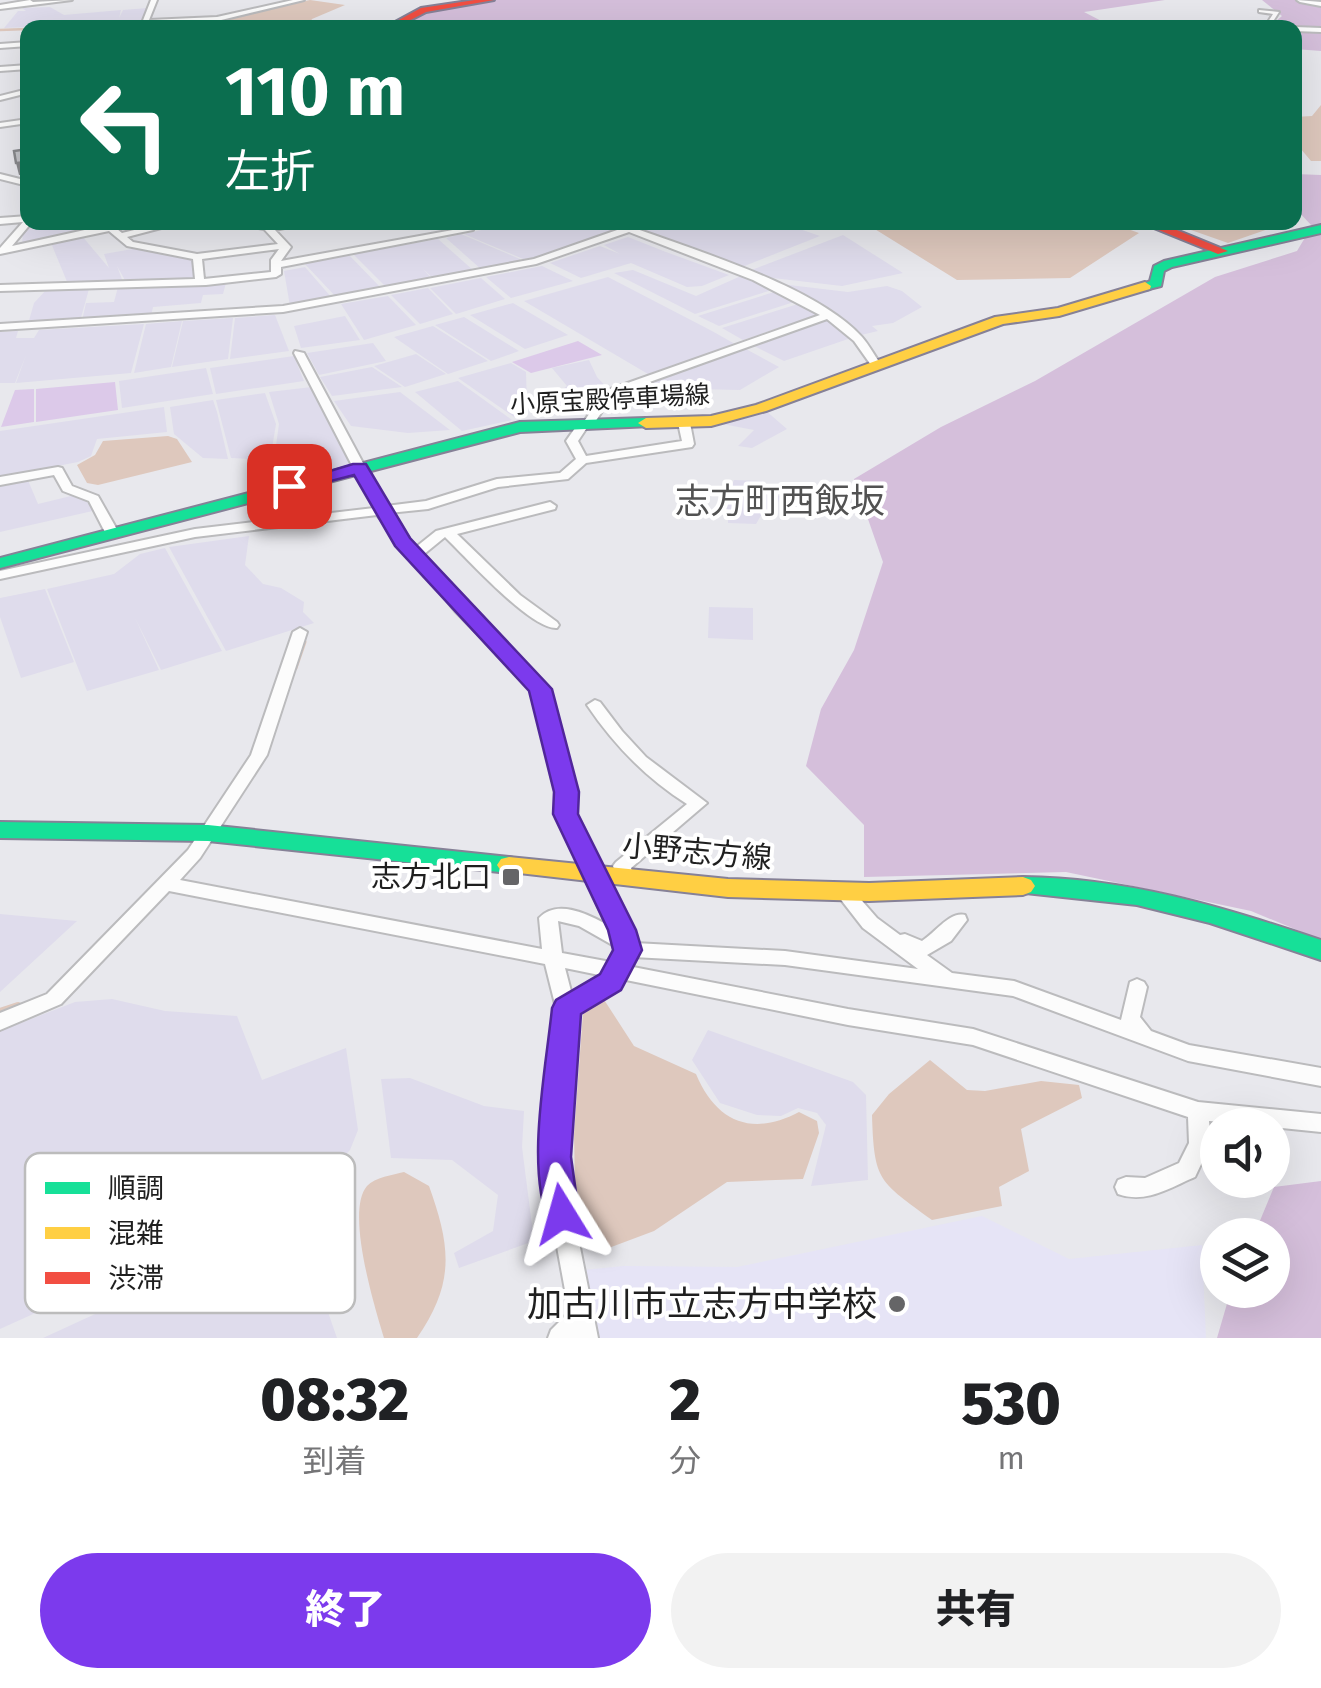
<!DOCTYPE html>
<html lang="ja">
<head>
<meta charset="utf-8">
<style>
  :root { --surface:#fff; --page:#f2f2f2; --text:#202124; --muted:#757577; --accent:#7c3aed }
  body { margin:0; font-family:"Fira Sans","Noto Sans JP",sans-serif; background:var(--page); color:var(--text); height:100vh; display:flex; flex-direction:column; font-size:38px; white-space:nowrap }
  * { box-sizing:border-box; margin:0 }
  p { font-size:32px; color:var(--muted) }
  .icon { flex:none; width:55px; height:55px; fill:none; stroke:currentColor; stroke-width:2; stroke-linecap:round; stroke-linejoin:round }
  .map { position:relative; height:1338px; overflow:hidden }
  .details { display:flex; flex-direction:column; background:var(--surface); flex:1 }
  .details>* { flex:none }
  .guide { position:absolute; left:20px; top:20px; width:1282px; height:210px; border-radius:20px; box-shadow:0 10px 40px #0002; background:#0b6e4f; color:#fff; overflow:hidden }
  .controls { position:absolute; left:1200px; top:1108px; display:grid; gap:20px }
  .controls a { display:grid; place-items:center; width:90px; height:90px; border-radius:50%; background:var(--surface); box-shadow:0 10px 40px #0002; font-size:50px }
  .pin { position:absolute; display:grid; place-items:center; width:85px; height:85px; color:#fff; margin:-42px; border-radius:20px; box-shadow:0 5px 15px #0006 }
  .me { position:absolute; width:110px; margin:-55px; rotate:352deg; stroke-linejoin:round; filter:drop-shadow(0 0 8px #0008) }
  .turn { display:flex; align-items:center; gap:35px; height:210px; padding:0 40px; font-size:45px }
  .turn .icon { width:130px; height:130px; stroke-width:2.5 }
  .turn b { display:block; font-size:70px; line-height:85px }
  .eta { display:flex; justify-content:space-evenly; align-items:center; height:170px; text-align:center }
  .eta b { font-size:60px; font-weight:800; line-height:70px }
  .button { display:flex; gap:20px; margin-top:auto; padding:20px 40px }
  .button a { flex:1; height:115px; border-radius:60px; background:var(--accent); color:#fff; font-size:40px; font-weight:800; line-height:115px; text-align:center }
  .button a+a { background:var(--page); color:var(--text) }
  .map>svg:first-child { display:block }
  .education { fill:#e6e4f6 }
  .farmland { fill:#dfdcec }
  .grass { fill:#dcc9e9 }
  .forest { fill:#d5bfdb }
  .water { fill:#dec8bd }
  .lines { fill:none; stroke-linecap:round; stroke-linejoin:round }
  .stream-far2 { stroke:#dec8bd; stroke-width:2.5 }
  .stream-far1 { stroke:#dec8bd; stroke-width:5 }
  .stream { stroke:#dec8bd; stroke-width:8 }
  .street-casing { stroke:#bbbbbd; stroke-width:4 }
  .fast-casing { stroke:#868197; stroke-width:4 }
  .slow-casing { stroke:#868197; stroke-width:4 }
  .jam-casing { stroke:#868197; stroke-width:4 }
  .street { fill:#fcfcfc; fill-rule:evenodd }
  .fast { fill:#16e098; fill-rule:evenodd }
  .slow { fill:#ffcf43; fill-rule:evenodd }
  .jam { fill:#f24e42; fill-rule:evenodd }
  .shaded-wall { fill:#88898c }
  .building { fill:#c3c4c8; stroke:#88898c; stroke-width:2.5 }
  .route { fill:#7c3aed; stroke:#51269a; stroke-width:2.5 }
  .poi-dot { fill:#656567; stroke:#fff; stroke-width:4 }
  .labels { text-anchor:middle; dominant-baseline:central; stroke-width:8; stroke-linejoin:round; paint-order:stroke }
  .far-street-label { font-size:25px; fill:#1f1f1f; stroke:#fff }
  .street-label { font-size:30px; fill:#1f1f1f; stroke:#fff }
  .poi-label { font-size:30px; fill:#1f1f1f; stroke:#fff; text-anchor:end }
  .quarter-label { font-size:35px; fill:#525252; stroke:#fff }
  .near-poi-label { font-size:35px; fill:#1f1f1f; stroke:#fff; text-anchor:end }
  .key { fill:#fff; stroke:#bcbcbc; stroke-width:2.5 }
  .key-label { font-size:28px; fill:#1f1f1f }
</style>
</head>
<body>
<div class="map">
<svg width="1321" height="1338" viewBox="0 0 1321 1338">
  <rect width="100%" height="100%" fill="#e8e8ed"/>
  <path class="education" d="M982,1216L1069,1259L1202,1245L1206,1338H596L583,1270L624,1266L737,1267Z"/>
  <path class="farmland" d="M50,7L64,15L121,10L119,18L123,10L147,8L140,22L4,28L18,11H26L22,8Z
    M73,222H125L22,245L23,232L31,223H49V226Z
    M493,222L605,223L622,229L528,261L464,234L499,226Z
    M723,222H779L820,236L737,269L634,231L659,223Z
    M461,234L520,259V261L482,270L446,238Z
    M843,235L903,273L842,286L764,277L749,271Z
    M82,236L109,268L104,254L138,248L193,260L198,280L126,282L117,266L123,282L68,284L51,243Z
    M628,237L666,252L729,275L702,286L687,287L631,263L581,278L550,263L600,246L620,254L604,245Z
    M438,239L474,271L434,279L423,269L432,279L387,288L353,254Z
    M349,255L382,289L336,297L304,263Z
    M542,266L573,281L511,298L486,277Z
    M305,267L332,298L290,306L284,271Z
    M633,270L696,296L741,276L772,290L695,314L614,273Z
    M608,277L712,331L735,344L648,374L524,301Z
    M481,278L505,299L456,314L430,288Z
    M226,283L223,294L203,295L201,303L153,307L151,316L82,321L86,303L114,302L118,287Z
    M772,283L848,292L887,286L902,291L922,307L893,323L872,326L878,331L861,335Z
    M428,288L453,314L420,324L391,295Z
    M47,289H89L80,321L28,324L34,303Z
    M774,292L794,302L719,326L698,316Z
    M388,296L416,325L364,340L341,304Z
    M513,303L568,335L525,349L470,315Z
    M798,304L820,314L743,340L722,328Z
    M275,315L289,351L230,359L235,318Z
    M345,316L360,340L301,348L294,326Z
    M464,317L519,351L491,361L435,325Z
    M233,318L228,359L172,367L183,321Z
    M827,318L851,338L784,361L752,345Z
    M182,321L171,367L134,373L146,324Z
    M144,324L131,373L16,383L26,355L15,383H0V332L18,331L16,338H34L39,330Z
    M433,326L488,361L448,374L394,337Z
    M373,343L386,361L319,375L307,353Z
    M744,348L779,367L740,390L695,389L675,381L629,400L620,391Z
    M416,354L446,374L405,387L374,366Z
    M294,356L304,381L216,394L210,368Z
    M589,360L597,377L610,391L599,398L590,414L574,412L577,406L541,407L567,386L552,368Z
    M511,363L526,372L527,405L517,419L458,378Z
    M372,367L402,387L332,396L320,377Z
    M206,368L213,394L122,408L119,381Z
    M458,381L512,420L462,431L415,392Z
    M312,387L353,466L340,470L274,460L279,424L269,392Z
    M400,392L450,430L408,433L351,426L334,401Z
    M265,393L276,424L270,460L231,458L216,400Z
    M213,400L217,412L228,459L203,458L174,434L170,407Z
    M164,407L167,432L97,439L91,456L78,462L0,477V431Z
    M765,410L787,429L752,448L738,446L754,430L717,423Z
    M27,478L38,504L75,495L91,501L97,510L0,532V482Z
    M734,480L762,481L761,494L780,496L775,512H763L756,524L728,523V509H721Z
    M249,536L245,565L263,584L281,588L304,602L303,612L314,623L226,651L169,547Z
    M165,548L222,651L161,670L135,618L159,670L87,691L47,589L114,574L140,554Z
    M45,589L74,662L21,678L0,617V598Z
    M709,607L753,608V640L708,638Z
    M0,914L77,921L0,992Z
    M112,999L165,1011L237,1016L262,1080L346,1048L358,1130L350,1150L314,1187L0,1329V1031L75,1002Z
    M708,1030L853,1082L866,1095L868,1180L811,1186L826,1125L817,1113L798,1108L781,1116L757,1115L720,1103L692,1060Z
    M410,1078L484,1106L524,1111L522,1147L534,1241L459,1268L454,1253L493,1231L498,1195L452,1160L391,1158L381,1079Z
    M304,1218L310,1233L314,1272L337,1338H43Z"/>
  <path class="grass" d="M578,341L602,355L531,373L512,362Z
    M115,382L118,410L36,422V389Z
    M34,389V422L1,427L15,390Z"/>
  <path class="forest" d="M495,0H1165L1084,12L1115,28H396L434,8Z
    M1262,0H1321V51L1295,49V28L1269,27L1282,16Z
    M1295,174L1321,175V940L1251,911L1066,872L864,877V825L806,766L821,709L854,650L883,562L854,479L941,427L1035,381L1215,277L1297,251L1312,226L1295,208Z
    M1321,1181V1338H1217L1231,1290H1272V1235H1254L1274,1187Z"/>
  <path class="water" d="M310,0L345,5L312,19L309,25L245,27L224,19Z
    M1321,105V161H1311L1295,142V117L1312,116Z
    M992,222L1111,223L1139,233L1070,278L957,280L865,223Z
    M1171,223H1286L1228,243Z
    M168,436L177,439L192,462L98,485L87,483L77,465L95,455L103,441Z
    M601,995L634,1046L696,1074C716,1122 752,1137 799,1112L817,1121L819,1133L803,1179L727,1182L654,1231L598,1252L575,1185L574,1134L583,1013Z
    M930,1060L967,1090L985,1091L1041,1081L1079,1085L1082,1098L1021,1129L1029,1171L999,1187L1002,1206L932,1220C879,1181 874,1182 872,1115L889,1094Z
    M404,1172L429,1186C451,1247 455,1283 417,1338H384C375,1308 345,1211 367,1186C375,1177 393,1175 404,1172Z"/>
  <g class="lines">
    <path class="stream-far2" d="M55,28L147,23
      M0,30L28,29"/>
    <path class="stream-far1" d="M295,668L304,642"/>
    <path class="stream" d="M0,1012L18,1006"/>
    <g class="street-casing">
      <path id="street" d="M30,0L33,2L72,0L0,9V5Z
        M151,0H157L149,20L217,17L293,0H304L217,21L148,24L146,28H140Z
        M1297,0L1321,2V6L1300,2Z
        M1259,10L1279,12L1272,23L1281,28L1266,25L1273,14L1259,12Z
        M1295,27L1321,28V32L1295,31Z
        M28,42V46L0,48V44Z
        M28,65V69L0,71V67Z
        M28,89V93L0,100V96Z
        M28,119V123L0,127V123Z
        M0,174L28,181V186L0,179Z
        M28,216V222H32L12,246L121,222H140L117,229L122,233L167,222H184L127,237L133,242L197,254L278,244L264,229L222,222H260L270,225L313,222L275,230L291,247L281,261L464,228L461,222H470L473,230L281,267V274L276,277L206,285L0,291V285L195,279L193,259L127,246L109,231L0,254V248L23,222L0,224V218ZM279,249L271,260V272L204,279L202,259Z
        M362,222H372L373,225L369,228Z
        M606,222C614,222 619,224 626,225C634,226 644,222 653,222L637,229C703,253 816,287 862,337C869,345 874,355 880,363L871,365L854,341L827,319L613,395L593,425L588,426L578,441L586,456L682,441L678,423L684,420L690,423L694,444L692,447L586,463L568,479L498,487L428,509L389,513L416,547L436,531L550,502L556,506L555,509L457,534L520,595L557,622L559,625L557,628C531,630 466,557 445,537L423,555L465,605L548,689L575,792L574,814L635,943L785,951L918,969L863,928L835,892L838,887L844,885L850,887L877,918L900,935L905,934L922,941C936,932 950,911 965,915L967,920L951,941L927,955L952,973L1014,981L1121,1020L1130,982L1137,979L1144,982L1147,987L1140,1017L1151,1031L1189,1045L1321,1068V1086L1188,1061L1013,996L785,965L633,957L628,966L848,1009L973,1029L1198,1102L1321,1114V1132L1272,1127V1125L1209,1121L1211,1143L1195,1177C1169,1188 1146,1204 1118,1194L1115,1187L1118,1180L1126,1177L1145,1178L1179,1163L1189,1143L1188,1117L973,1045L848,1025L621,979L617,987L576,1012L566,1157L569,1192L598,1338H548L551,1330L569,1312L547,1192L544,1157L556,1008L545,964L169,891L61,1004L0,1030V1013L47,994L188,850L251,755L293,632L300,628L307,632L267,755L200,858L180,880L542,949L539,918C556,899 586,913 606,924L556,814L559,792L533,690L455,611L377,515L195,537L0,579V571L195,529L374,508L294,353L295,351L304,353L386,506L426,501L497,479L560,473L576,459L566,441L580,421L585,420L605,391L820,315L753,280L629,232L536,264L283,312L0,330V324L283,306L534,259L620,229ZM558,921L579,926L616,947L618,950L611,962L562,953ZM565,968L604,976L572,995Z
        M58,467L62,468L72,486L98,496L119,533L117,536H107L89,501L63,491L54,475L0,485V477Z
        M595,700L600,702L622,731L646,757L707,803L631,868L633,875L630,880H618L613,866L616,862L687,804C646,778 614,745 587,705Z"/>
    </g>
    <g class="fast-casing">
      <path id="fast" d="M1321,225V233L1172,267L1164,271L1161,286L1145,290L1139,286L1150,281L1154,266L1164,261Z
        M646,418L651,420V426L520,432L0,568V558L520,422Z
        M0,822L208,825L509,857L517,859L521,865L517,871L509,873L208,841L0,838Z
        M1023,877C1127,878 1223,907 1321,940V960L1210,923L1137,905L1015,892L1011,886L1015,880Z"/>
    </g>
    <g class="slow-casing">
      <path id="slow" d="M1145,282L1151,286L1150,289L1059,316L1003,324L766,411L711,426L646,428L638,423L646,418L711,416L756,405L995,317L1058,308Z
        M509,857L728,879L869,883L1023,877L1031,880L1035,886L1031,892L1023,895L869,901L728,897L501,871L497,865L501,859Z"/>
    </g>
    <g class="jam-casing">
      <path id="jam" d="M475,0H494L426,12L395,28H384L421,8Z
        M1139,222H1157L1228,251L1218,254Z"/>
    </g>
    <use href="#street" class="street"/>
    <use href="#fast" class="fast"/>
    <use href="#slow" class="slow"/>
    <use href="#jam" class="jam"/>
  </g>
  <path class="shaded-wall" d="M28,162V174L19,175L16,163Z"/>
  <path class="building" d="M28,149V162L16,163L14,151Z"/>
  <path class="route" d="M353,464H366L410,538L552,689L579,792L578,814L636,930L642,950L621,990L581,1014L571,1157L579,1214L574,1225L562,1230L550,1225C525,1169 546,1069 552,1008L556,1000L600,974L613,950L608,930L553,814L554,792L529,691L395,546L354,475L289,492L280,486Z"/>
  <g class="poi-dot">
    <rect x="501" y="867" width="20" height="20" rx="5"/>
    <circle cx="897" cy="1304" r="10"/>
  </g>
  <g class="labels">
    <g class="far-street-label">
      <text transform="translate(610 400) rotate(-3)">小原宝殿停車場線</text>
    </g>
    <g class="street-label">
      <text transform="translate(697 852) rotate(5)">小野志方線</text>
    </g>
    <g class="poi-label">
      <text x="491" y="877">志方北口</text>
    </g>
    <g class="quarter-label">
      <text x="780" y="501">志方町西飯坂</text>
    </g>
    <g class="near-poi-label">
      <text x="877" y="1304">加古川市立志方中学校</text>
    </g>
  </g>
  <rect x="25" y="1153" width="330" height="160" rx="15" class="key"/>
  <rect x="45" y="1182" width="45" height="12" fill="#16e098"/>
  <rect x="45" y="1227" width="45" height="12" fill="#ffcf43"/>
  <rect x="45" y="1272" width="45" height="12" fill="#f24e42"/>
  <g class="key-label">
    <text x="108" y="1198">順調</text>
    <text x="108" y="1243">混雑</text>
    <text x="108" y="1288">渋滞</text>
  </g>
</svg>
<div class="controls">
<a><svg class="icon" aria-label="sound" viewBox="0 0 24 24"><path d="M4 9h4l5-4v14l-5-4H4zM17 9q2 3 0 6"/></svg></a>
<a><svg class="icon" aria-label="layers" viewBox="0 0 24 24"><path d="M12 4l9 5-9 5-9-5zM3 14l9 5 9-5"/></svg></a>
</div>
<div class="pin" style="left:289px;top:486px;background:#d93025"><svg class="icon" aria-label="arrive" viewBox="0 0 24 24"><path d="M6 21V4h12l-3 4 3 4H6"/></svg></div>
<svg class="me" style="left:562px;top:1214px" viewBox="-20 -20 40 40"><path d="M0-17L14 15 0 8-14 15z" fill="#7c3aed" stroke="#fff" stroke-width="4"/></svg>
<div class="guide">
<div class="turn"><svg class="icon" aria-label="left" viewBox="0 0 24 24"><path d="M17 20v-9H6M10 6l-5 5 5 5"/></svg><div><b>110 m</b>左折</div></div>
</div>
</div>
<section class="details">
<div class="eta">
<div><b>08:32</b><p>到着</p></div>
<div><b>2</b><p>分</p></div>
<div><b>530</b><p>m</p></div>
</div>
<div class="button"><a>終了</a><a>共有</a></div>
</section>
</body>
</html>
